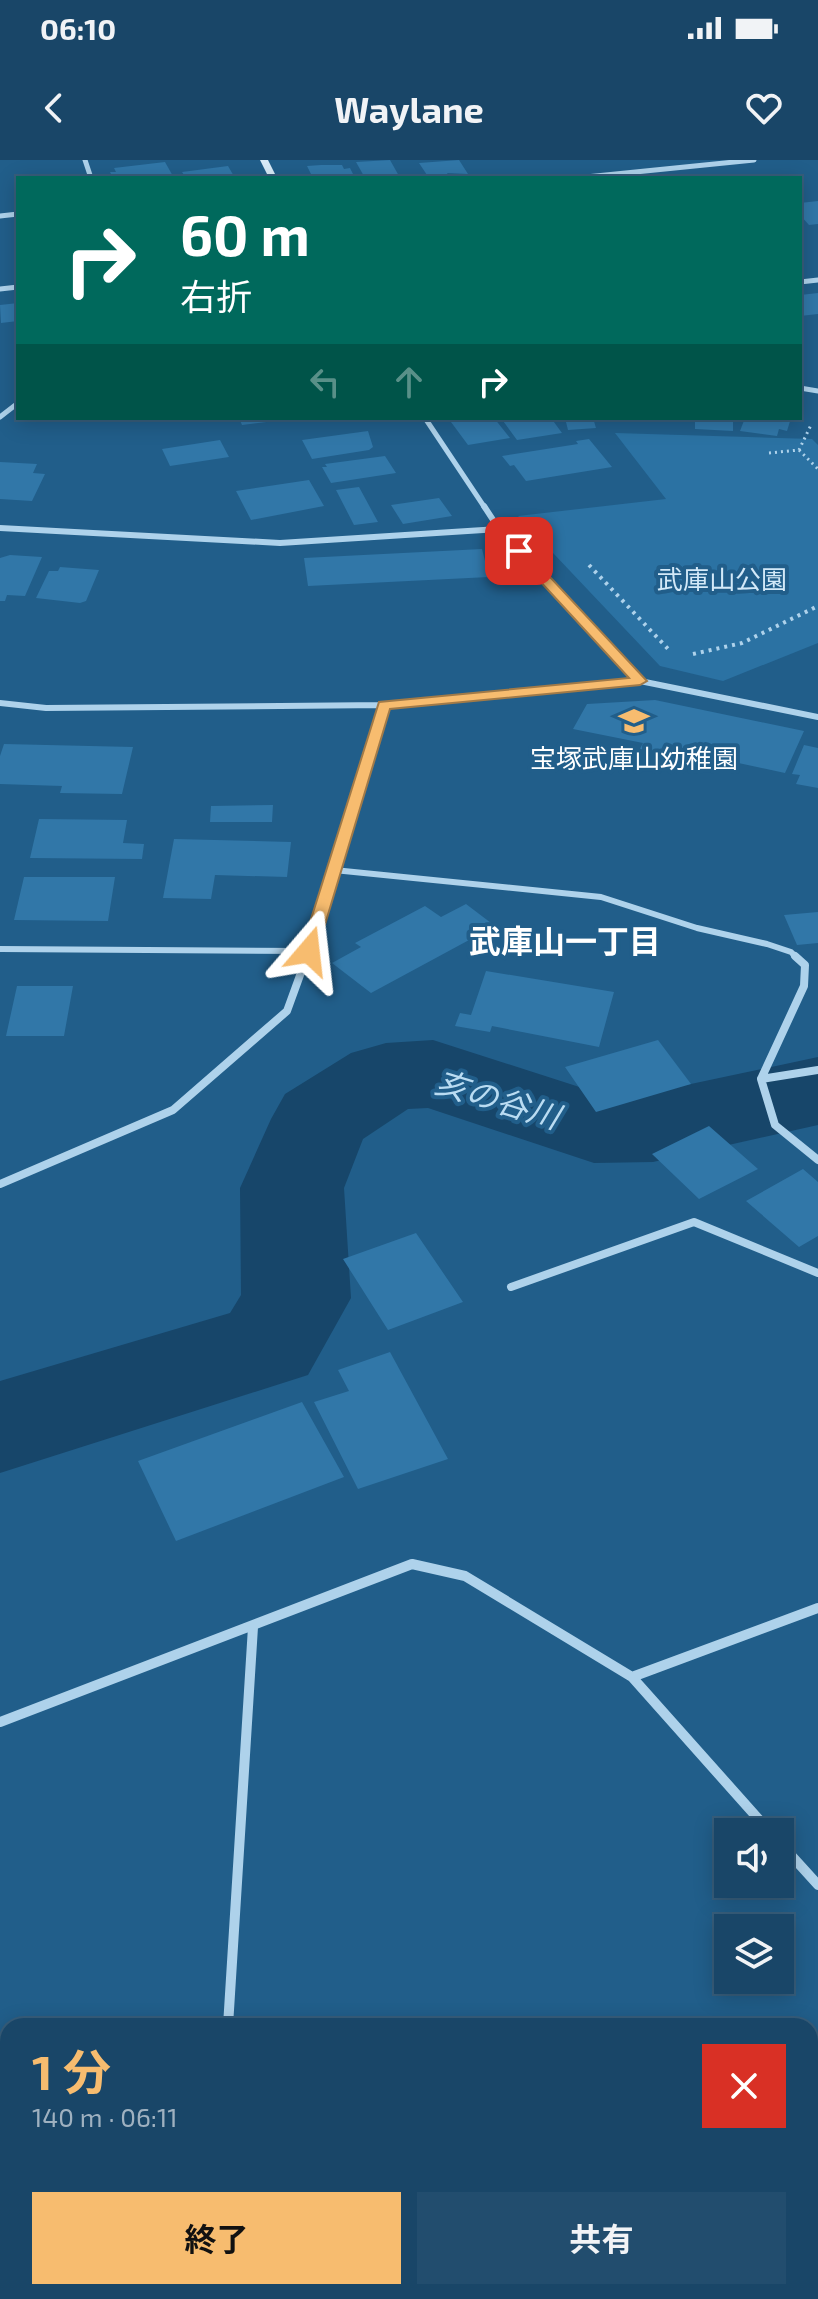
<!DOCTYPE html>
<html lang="ja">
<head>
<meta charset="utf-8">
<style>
  :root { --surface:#194668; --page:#224d6e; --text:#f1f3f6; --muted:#9fb1c0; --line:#375e7c; --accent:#f7bc6f }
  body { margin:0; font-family:"Exo 2","Noto Sans JP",sans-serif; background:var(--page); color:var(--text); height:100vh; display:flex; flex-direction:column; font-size:30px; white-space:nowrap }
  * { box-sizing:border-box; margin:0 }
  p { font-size:26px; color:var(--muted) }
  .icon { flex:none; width:44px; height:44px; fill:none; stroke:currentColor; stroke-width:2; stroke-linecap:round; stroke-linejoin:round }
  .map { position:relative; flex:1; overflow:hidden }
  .details { position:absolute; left:0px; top:1858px; width:818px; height:282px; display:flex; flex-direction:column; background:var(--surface); border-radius:24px 24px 0 0; box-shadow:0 4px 20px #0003,0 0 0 2px var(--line) }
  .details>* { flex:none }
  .guide { position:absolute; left:16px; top:16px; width:786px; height:244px; border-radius:0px; box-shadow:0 4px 20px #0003,0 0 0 2px var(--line); background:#00695c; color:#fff; overflow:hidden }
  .tools { position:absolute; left:714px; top:1658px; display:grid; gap:16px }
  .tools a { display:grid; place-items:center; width:80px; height:80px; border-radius:0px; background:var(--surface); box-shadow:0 4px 20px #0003,0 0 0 2px var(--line); font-size:40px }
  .pin { position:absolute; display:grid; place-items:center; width:68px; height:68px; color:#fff; margin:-34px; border-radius:16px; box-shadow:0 4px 12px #0006 }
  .me { position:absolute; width:88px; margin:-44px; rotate:17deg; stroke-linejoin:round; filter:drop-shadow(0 0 6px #0008) }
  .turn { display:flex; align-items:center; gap:28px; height:168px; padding:0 32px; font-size:36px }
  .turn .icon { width:104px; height:104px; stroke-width:2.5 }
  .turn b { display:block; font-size:56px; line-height:68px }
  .lanes { display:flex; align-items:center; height:76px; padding:0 32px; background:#0003; justify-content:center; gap:40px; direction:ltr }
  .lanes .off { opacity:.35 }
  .round { display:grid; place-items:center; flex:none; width:84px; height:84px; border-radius:0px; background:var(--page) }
  .summary { display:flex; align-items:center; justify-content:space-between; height:136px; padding:0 32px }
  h1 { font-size:48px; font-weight:700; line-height:60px; color:var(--accent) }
  .cta { display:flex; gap:16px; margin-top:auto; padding:16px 32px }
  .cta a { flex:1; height:92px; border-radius:0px; background:var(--accent); color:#111; font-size:32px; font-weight:700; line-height:92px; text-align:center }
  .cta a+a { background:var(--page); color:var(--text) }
  .status { display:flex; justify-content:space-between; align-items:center; height:56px; padding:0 40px; background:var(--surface); direction:ltr }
  .status svg { height:22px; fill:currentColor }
  header { display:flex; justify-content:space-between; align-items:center; height:104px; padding:0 32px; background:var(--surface); font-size:36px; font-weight:700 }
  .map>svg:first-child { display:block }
  .green { fill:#2b72a3 }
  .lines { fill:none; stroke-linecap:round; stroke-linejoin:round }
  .river { fill:#17466a; fill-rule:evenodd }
  .building { fill:#3177a8 }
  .path-far1 { stroke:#aed2eb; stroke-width:3; stroke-dasharray:2 4; stroke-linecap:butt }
  .path { stroke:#aed2eb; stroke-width:4; stroke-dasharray:3 5; stroke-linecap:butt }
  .street-far3 { stroke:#aed2eb; stroke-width:5 }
  .street-far2 { stroke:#aed2eb; stroke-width:6 }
  .street-far1 { stroke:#aed2eb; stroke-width:8 }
  .street { stroke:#aed2eb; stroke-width:10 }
  .secondary { fill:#d9ebf8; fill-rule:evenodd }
  .route { fill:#f7bc6f; stroke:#a17a48; stroke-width:2 }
  .labels { text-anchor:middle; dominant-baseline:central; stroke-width:8; stroke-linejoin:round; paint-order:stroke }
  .far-park-label { font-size:26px; fill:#d3e9f8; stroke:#215e8a }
  .far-poi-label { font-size:26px; fill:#fff; stroke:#215e8a }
  .neighbourhood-label { font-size:32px; font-weight:bold; fill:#fff; stroke:#215e8a }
  .water-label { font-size:32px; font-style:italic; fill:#badcf2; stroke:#215e8a }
</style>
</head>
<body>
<div class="status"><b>06:10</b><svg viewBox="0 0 49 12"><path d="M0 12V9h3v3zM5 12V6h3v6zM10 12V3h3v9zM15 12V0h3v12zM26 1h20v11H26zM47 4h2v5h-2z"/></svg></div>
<header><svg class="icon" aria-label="back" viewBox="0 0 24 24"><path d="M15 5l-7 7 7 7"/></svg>Waylane<svg class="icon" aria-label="heart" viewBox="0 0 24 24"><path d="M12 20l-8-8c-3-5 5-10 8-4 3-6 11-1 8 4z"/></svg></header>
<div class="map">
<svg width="818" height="2139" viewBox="0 0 818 2139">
  <rect width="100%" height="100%" fill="#215e8a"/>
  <path class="green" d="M615,273L812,279L818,285V483L723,521L660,506L518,356L666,339Z"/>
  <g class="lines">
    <path class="river" d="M433,880L598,933L653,932L818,897V965L653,1002L594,1003L428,948L408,949L363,979L344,1028L351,1138L308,1215L0,1313V1221L230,1153L241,1135L240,1028L271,959L285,934L351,893L386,883Z"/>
  </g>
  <path class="building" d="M390,0L399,16L365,18L356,2Z
    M459,0L468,14L447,13L449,16L429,18L419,3Z
    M165,2L174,18H113L110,12H116L114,8Z
    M321,5H342L344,9L350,8L355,18H313L307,6Z
    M228,6L235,18H186L182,12Z
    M818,41V64L809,65L800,55V43Z
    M818,133V154L800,156V135Z
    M18,143V161L1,163L0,145Z
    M239,258H283V260L242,265Z
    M480,258H494L510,278L468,285L451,262Z
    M501,258H551L562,273L517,280Z
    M565,258H593L596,268L568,270Z
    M695,258H733V271L695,269Z
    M745,258H791L787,271L779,269L777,276L740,271Z
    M368,271L373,287L369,290L312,299L302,280Z
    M589,279L612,307L526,321L514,305L510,306L502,296L578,284L576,281Z
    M220,280L229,297L170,306L162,289Z
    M385,296L396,313L331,323L322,307H327L325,304Z
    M0,302L37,304L33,313L45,314L32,341L0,339Z
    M309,320L324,346L251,360L236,331Z
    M359,327L378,362L354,365L336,330Z
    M439,338L452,356L403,364L391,345Z
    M482,389L489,417L308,426L304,398Z
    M10,395L42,397L25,436L7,435L5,441H0V398Z
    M60,407L99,410L86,441L80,443L36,438L49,411H58Z
    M655,540L804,571L785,613L678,590L670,607L634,600L643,583L573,569L587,544Z
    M4,584L133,587L122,634L60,633L62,626L0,624V596Z
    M804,585L818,588V628L796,624L800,615L792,614Z
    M273,645L272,662H210L211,646Z
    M39,659L127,660L123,683L144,684L142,699L30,698Z
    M174,679L291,682L287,717L215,715L211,739L163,738Z
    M24,717H115L108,761L14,760Z
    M466,744L495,766L371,833L332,803L361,787L355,783L425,746L441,757Z
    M818,752V783L797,785L784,755Z
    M486,811L614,832L599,887L492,866L490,872L455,866L460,853L471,855Z
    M17,826H73L64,876H6Z
    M658,880L691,924L596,952L565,907Z
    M709,966L758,1009L699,1039L652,994Z
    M803,1009L818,1022V1076L799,1087L746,1041Z
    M416,1073L463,1142L388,1170L343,1099Z
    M390,1192L448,1299L358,1329L314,1242L349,1231L338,1210Z
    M302,1242L344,1317L176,1381L138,1301Z"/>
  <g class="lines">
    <path class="path-far1" d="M799,290L818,309
      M769,293L799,290L811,265"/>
    <path class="path" d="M589,405L669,490
      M693,494L742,483L818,446"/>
    <path class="street-far3" d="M85,0L91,18
      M576,18L754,0
      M0,56L18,54
      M800,122L818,120
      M0,129L18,127
      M800,228L818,231
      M0,257L18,243
      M425,258L485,348"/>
    <path class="street-far2" d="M484,346L499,369L640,521L818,557
      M0,368L280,383L499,369
      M0,543L46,548L384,545L640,521
      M334,710L601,737L697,768L767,784L791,792L797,798
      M0,789L309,791
      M306,798L384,545"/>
    <path class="street-far1" d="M795,796L805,805L804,826L761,919L775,965L818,1000
      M761,919L818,910
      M0,1024L173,950L287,851L307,796
      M511,1127L694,1062L818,1113"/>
    <path class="street" d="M632,1517L770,1672
      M0,1562L412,1404L465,1416L632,1517L818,1448
      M780,1683L818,1725
      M228,1866L253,1467
      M210,2139L211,2132"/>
    <path class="secondary" d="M260,0H268L277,18H269Z"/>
  </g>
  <path class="route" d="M515,388H523L647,521L640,525L390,549L317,791L309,796L304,794L301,791L379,542L629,518L515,394Z"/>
  <defs>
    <g id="school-bare" transform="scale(2.4)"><path d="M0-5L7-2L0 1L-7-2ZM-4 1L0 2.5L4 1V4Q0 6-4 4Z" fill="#f7bc6f" stroke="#215e8a" stroke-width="2.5" paint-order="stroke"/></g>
  </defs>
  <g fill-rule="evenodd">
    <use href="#school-bare" x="634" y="561"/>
  </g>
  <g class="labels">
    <g class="far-park-label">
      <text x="722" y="418">武庫山公園</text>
    </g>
    <g class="far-poi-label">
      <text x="634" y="597">宝塚武庫山幼稚園</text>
    </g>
    <g class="neighbourhood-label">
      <text x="565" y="780">武庫山一丁目</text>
    </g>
    <g class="water-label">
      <text transform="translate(498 938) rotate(17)">亥の谷川</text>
    </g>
  </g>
</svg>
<div class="tools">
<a><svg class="icon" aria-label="sound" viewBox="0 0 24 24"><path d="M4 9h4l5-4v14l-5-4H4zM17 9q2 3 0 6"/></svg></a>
<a><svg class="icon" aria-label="layers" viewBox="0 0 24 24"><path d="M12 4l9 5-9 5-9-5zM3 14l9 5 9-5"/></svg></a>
</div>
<div class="pin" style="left:519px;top:391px;background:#d93025"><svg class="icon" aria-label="arrive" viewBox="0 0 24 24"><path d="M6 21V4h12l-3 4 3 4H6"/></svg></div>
<svg class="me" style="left:309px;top:791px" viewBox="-20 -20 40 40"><path d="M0-17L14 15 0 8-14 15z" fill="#f7bc6f" stroke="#fff" stroke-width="4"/></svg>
<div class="guide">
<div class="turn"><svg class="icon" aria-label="right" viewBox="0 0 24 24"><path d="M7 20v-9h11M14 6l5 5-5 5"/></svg><div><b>60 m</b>右折</div></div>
<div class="lanes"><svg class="icon off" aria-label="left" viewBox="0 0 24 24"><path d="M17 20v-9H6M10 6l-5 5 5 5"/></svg><svg class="icon off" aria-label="ahead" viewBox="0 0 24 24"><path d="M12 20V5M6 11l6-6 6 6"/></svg><svg class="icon" aria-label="right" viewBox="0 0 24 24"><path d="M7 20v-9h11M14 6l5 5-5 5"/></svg></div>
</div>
<section class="details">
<div class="summary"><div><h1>1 分</h1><p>140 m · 06:11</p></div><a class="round" style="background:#d93025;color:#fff"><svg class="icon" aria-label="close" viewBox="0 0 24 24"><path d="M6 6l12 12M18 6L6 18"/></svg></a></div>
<div class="cta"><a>終了</a><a>共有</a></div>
</section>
</div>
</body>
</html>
